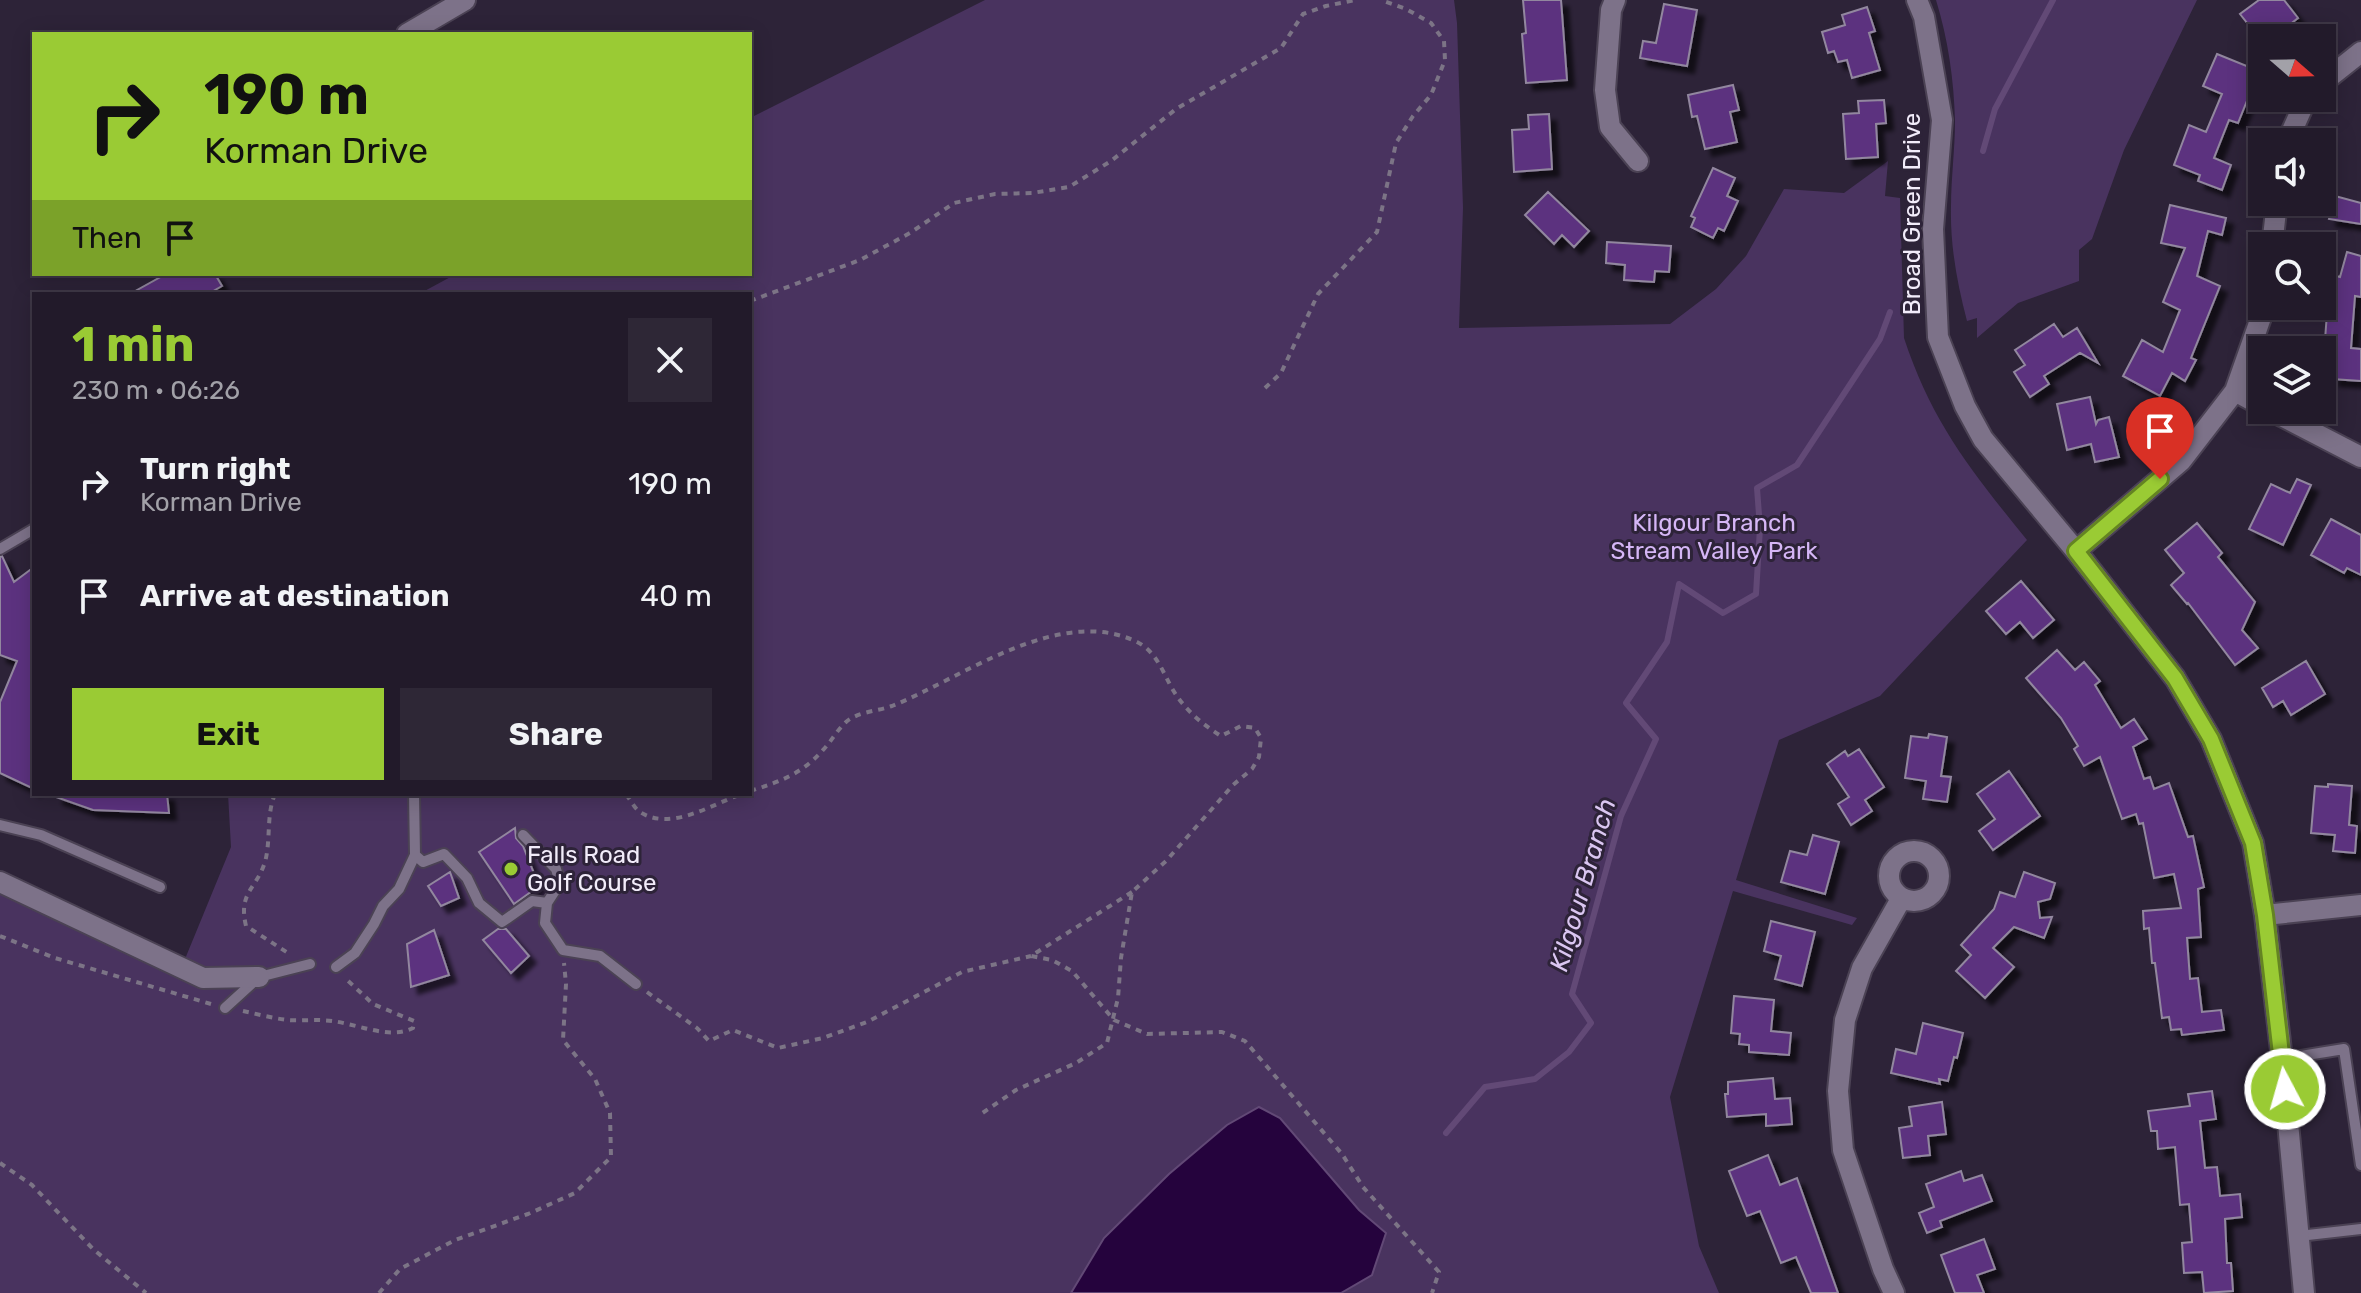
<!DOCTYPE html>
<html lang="en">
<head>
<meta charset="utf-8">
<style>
  :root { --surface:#221a2a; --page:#2e2736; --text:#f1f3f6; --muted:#a2a1a8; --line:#3f3847; --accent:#9acb34 }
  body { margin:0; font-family:Rubik,sans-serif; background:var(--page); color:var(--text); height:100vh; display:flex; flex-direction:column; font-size:30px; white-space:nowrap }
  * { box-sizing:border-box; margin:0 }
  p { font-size:26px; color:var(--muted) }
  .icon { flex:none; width:44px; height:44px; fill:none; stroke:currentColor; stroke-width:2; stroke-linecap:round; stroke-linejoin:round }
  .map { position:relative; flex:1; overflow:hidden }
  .details { position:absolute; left:32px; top:292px; width:720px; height:504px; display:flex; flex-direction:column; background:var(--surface); border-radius:0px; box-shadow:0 4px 20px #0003,0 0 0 2px var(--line) }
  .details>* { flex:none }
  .banner { position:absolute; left:32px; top:32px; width:720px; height:244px; border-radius:0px; box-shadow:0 4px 20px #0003,0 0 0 2px var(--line); background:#9acb34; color:#111; overflow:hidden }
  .needle { width:52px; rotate:110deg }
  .buttons { position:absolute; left:2248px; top:24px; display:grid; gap:16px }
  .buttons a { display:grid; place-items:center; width:88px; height:88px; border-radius:0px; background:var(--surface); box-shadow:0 4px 20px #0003,0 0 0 2px var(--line); font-size:40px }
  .pin { position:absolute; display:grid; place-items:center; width:68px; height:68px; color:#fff; margin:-82px -34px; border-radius:50% 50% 50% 0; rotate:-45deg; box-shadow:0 0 8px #0007 }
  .pin .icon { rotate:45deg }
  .me { position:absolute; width:88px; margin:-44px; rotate:354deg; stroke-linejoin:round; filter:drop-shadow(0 0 6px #0008) }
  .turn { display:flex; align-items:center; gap:28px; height:168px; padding:0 40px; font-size:36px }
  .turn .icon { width:104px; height:104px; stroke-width:2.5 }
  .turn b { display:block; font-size:56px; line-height:68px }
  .then { display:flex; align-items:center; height:76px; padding:0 40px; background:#0003; gap:16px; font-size:30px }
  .round { display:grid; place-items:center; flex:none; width:84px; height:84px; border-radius:0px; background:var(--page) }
  .headline { display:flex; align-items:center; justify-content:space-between; height:136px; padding:0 40px }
  h1 { font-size:48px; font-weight:700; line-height:60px; color:var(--accent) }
  .cta { display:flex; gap:16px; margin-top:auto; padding:16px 40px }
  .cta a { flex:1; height:92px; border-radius:0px; background:var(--accent); color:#111; font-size:32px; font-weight:700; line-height:92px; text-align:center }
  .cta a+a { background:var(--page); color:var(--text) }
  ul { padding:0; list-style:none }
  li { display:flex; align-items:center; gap:24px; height:112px; padding:0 40px }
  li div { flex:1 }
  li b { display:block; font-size:30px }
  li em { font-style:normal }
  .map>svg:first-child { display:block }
  .green { fill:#49335f }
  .water { fill:#25033d; stroke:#624976; stroke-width:2 }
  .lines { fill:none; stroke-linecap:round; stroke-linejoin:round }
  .stream { stroke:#624976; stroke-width:6 }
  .building { fill:#5c327f; stroke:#92879f; stroke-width:2; filter:url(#shadow) }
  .service-casing { stroke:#4b4254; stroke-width:14 }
  .minor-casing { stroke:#4b4254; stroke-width:24 }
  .path { stroke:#7c7486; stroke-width:4; stroke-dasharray:6 6; stroke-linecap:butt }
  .service { stroke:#7d7289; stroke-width:10 }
  .minor { stroke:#7d7289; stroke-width:20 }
  .route-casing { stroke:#648422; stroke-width:20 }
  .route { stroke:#9acb34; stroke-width:14 }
  .poi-dot { fill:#9acb34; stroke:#2d2338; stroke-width:3 }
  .labels { text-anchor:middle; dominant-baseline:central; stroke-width:6; stroke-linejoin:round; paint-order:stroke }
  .street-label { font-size:24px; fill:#f2ecfa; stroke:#2d2338 }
  .park-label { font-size:24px; fill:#d5b6f6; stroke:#2d2338 }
  .poi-label { font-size:24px; fill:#f2ecfa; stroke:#2d2338; text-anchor:start }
  .water-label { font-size:26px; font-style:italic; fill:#dac6f1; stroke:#2d2338 }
</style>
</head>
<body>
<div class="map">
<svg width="2361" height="1293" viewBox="0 0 2361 1293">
  <defs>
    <filter id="shadow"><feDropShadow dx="7" dy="7" stdDeviation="2" flood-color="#0009"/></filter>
  </defs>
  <rect width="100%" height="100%" fill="#2d2338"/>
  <path class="green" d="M985,0H1454L1457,23L1463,208L1459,328L1670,324L1716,289L1746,256L1784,189L1844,193L1888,161L1885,196L1900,198L1904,338C1932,423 1972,472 2027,540L1880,696L1779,740L1736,880L1857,918L1852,925L1733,891L1670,1097L1699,1246L1719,1293H0V875L185,959L231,847L228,794H750V294H419L456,274H750V118Z
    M1936,0H2197L2124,150L2092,239L2079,250V281L2018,303L1977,338V318L1967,321C1957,283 1950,245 1951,206C1951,178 1955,149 1955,121C1954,80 1948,39 1936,0Z"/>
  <path class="water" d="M1259,1107L1280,1118L1359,1210L1386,1233L1372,1275L1341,1293H1071L1104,1238L1169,1174L1227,1125Z"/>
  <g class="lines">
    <path class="stream" d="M1983,151L1995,109L2053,0
      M1446,1133L1485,1087L1535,1079L1569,1052L1591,1023L1572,994L1621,816L1656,739L1626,703L1667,642L1679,584L1723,613L1756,594L1760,528L1757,488L1797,465L1880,339L1890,312"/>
  </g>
  <path class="building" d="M1523,0H1561L1567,80L1526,83L1522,34L1526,33Z
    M2259,0H2284L2298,18L2283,30L2289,38H2259L2240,14Z
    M1664,4L1697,10L1687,66L1640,58L1643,41L1656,43Z
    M1867,7L1875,31L1869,33L1880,70L1852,78L1847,60L1838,62L1834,51L1828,53L1822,32L1845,25L1842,15Z
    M2217,54L2259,71L2238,123L2229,120L2214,158L2231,165L2222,190L2198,181L2200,175L2174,165L2189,125L2206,132L2222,94L2203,86Z
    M1733,85L1739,110L1730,112L1737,142L1705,149L1697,116L1692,117L1688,95Z
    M1884,100L1886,123L1876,124L1878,157L1846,159L1843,114L1859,113L1858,101Z
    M1549,114L1552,169L1514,172L1512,130L1529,129L1528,115Z
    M1713,168L1735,178L1727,196L1738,201L1724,231L1718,228L1713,238L1691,227L1695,218L1691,216Z
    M1548,192L1589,231L1574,247L1562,235L1554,244L1525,215Z
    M2335,196L2361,203V224L2329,219Z
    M2170,205L2226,218L2222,235L2208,231L2197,276L2220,286L2191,358L2196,360L2185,381L2172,373L2160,396L2123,376L2142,340L2163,352L2180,310L2163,302L2185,248L2161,243Z
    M1607,242L1671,246L1669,272L1655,271L1654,282L1624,280L1625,265L1606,263Z
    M2347,252L2361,256V297L2355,296L2351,348L2361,349V381L2332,379L2334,354L2324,353L2328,300L2322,298L2329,274L2340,277Z
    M166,274H215L222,286L208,294H130Z
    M2054,324L2063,337L2077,328L2098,363L2080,353L2044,376L2049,384L2030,397L2014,372L2025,365L2015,350Z
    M2090,397L2096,424L2098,420L2109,417L2119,457L2095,462L2091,444L2067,450L2057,404Z
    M2297,479L2311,485L2283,545L2249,529L2271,484L2290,493Z
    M2331,519L2361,535V575L2347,568L2344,573L2311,555Z
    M2197,523L2222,553L2218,557L2255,602L2242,630L2258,648L2235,665L2188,603L2187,604L2171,585L2184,573L2165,550Z
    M2,556L14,582L34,567V789L0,773V702L17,661L0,655V557Z
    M2021,581L2054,620L2033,638L2020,622L2006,634L1986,611Z
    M2057,650L2075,670L2084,662L2100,681L2095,685L2121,728L2134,719L2147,739L2133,747L2144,779L2150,777L2154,789L2169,783L2188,837L2193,836L2204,887L2198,889L2201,937L2187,938L2190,979L2198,978L2202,1012L2221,1010L2224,1030L2182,1035L2181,1029L2171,1030L2169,1017L2162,1018L2155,963H2152L2149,928L2144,929L2143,911L2181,908L2174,874L2154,878L2143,823L2139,824L2136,814L2122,819L2100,757L2084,766L2074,749L2078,746L2061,718L2026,678Z
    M2306,661L2325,694L2291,715L2283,701L2273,707L2262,688Z
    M1929,734L1947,737L1941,776L1951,777L1947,802L1923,799L1926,781L1905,778L1911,736L1928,738Z
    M1859,749L1884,787L1865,800L1872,811L1851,825L1838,804L1849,797L1827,764L1845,751L1848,756Z
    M2009,771L2040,816L1993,850L1979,831L1995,819L1977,794Z
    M2328,784L2352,786L2349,825L2357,826L2355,853L2333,851L2335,835L2311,833L2315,786L2328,787Z
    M56,794H167L169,813L93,810L56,797Z
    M515,828L516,838L523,846L539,886L514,904L479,852Z
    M1813,835L1839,842L1825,894L1781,882L1790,851L1807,855Z
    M450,872L459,898L441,906L428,886Z
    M2024,872L2055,883L2050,899L2038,902L2040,918L2052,917L2044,938L2014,927L1993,948L2014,967L1985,998L1956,971L1971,955L1961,945L1994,909L2000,892L2015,897Z
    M1771,921L1815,932L1802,986L1775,979L1781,956L1764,951Z
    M498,929H506L529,956L511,973L483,940Z
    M434,930L449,975L411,987L407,944Z
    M1734,996L1774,1000L1771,1031L1791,1033L1789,1055L1749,1052V1045L1739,1044L1740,1034L1731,1033Z
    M1923,1023L1963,1033L1957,1058L1954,1057L1948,1081L1939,1079L1940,1084L1891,1073L1896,1049L1916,1054Z
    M1773,1078L1775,1099L1790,1098L1792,1124L1766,1126V1114L1727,1117L1725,1094H1728V1082Z
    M2212,1091L2216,1119L2200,1121L2205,1168L2217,1167L2220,1196L2240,1194L2242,1217L2225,1219L2227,1263H2231L2233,1291L2204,1293L2202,1272L2184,1273L2182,1243L2192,1242L2189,1204L2180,1205L2175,1147L2158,1149L2157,1131H2151L2148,1111L2190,1106L2188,1094Z
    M1942,1102L1946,1134L1928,1136L1930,1155L1903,1158L1899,1128L1912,1126L1909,1107Z
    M1768,1155L1780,1185L1797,1178L1838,1293H1811L1796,1257L1781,1263L1760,1211L1747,1216L1729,1171Z
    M1961,1171L1964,1181L1982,1175L1992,1201L1940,1221L1942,1227L1927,1233L1919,1213L1934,1207L1926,1184Z
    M1984,1239L1995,1269L1977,1275L1984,1293H1955L1941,1255Z"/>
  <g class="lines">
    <g class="service-casing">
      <path id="service" d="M0,549L34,529
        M414,794L415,855L423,862L444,854L467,878L479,903L502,922L532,901L547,903
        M0,825L41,835L160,887
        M523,835L556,869L560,883L547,903L545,923L563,950L600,956L636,984
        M336,967L355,953L374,924L383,906L399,889L415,855
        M225,1008L259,977L310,964
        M2282,1059L2344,1049L2361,1165
        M2299,1236L2361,1229"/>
    </g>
    <g class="minor-casing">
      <path id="minor" d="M1615,0L1611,10L1605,90L1610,127L1638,161
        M1917,0L1924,17L1942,120L1933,229L1938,337L1965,406L1983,439L2076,551L2175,678L2211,739L2253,843L2265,915L2282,1059L2304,1293
        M407,34L465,0
        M2322,83L2361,52
        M2287,142L2304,104L2309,98
        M2272,246L2277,202
        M2235,391L2262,406
        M2270,410L2361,457
        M2076,551L2181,461L2235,391L2265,306
        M1889 876a25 25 0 1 1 50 0a25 25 0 1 1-50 0Z
        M0,882L203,978L259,977
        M2265,915L2361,905
        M1894,1293L1883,1269L1843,1150L1838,1091L1845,1020L1862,968L1901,899"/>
    </g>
    <path class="path" d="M750,301L860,260L910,233L954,203L995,194L1032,193L1069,187L1111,161L1176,109L1281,48L1303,14L1326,6L1355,0
      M1265,388L1281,373L1318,294L1377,232L1396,143L1413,116L1431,95L1445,60L1444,41L1431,23L1406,9L1381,0
      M750,791C779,782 802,774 823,750C831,742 837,730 846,722C857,712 878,711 892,706C962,678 1060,604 1137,642C1157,652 1163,673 1173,690C1185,710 1202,724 1221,736L1241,726L1255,728L1261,738L1259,757L1252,769L1233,785L1166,861L1132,892L1121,958L1118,998L1107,1043L1076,1063L1016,1090L981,1114
      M275,794C266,815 271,840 265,862C256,890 238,892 246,926L288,953
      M628,794V797C631,801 635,809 640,812C671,832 712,804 742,794
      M1132,892L1031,956L1052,960L1072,971L1114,1020L1147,1034L1222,1032L1245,1041L1342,1154L1363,1187L1439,1272L1432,1293
      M0,936L55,958L211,1004
      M647,992L697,1028L709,1041L733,1030L778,1048L823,1038L867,1022L962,972L1031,956
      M243,1011C257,1014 272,1018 287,1020C302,1021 317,1019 332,1021C357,1024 390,1040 413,1028L414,1021L373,1004L345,978
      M0,1163L32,1185L93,1249L146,1293
      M379,1293L400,1269L455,1240L528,1214L575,1193L611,1157L610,1113L595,1079L563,1040L566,984L564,963"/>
    <use href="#service" class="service"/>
    <use href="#minor" class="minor"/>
  </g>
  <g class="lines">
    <g class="route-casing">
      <path id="route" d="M2160,479L2076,551L2175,678L2211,739L2253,843L2265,915L2285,1089"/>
    </g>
    <use href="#route" class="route"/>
  </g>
  <circle class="poi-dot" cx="511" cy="869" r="8"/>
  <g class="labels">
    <g class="street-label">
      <text transform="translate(1912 214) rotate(-90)">Broad Green Drive</text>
    </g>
    <g class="park-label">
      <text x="1714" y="523">Kilgour Branch<tspan x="1714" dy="28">Stream Valley Park</tspan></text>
    </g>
    <g class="poi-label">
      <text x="527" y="855">Falls Road<tspan x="527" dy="28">Golf Course</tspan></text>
    </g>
    <g class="water-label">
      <text transform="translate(1583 885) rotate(-74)">Kilgour Branch</text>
    </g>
  </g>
</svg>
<div class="buttons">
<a><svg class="needle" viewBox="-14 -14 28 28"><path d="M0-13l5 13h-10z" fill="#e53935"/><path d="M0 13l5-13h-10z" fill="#a2a1a8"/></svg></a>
<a><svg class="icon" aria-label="sound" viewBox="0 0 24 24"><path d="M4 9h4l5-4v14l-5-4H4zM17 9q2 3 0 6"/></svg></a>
<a><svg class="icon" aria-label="search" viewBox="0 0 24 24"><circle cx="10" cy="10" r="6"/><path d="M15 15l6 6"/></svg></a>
<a><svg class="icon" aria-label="layers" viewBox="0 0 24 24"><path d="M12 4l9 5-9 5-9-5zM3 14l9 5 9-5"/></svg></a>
</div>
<div class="pin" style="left:2160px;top:479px;background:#d93025"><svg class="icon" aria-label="arrive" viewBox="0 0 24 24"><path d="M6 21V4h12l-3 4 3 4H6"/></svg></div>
<svg class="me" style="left:2285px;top:1089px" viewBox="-20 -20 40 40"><circle r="17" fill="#9acb34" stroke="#fff" stroke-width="3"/><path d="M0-11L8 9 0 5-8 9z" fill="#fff"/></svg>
<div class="banner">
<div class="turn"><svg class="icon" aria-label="right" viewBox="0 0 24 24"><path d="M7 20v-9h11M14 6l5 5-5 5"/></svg><div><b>190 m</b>Korman Drive</div></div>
<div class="then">Then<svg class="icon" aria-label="arrive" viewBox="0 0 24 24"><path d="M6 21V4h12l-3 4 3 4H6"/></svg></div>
</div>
<section class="details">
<div class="headline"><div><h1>1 min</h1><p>230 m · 06:26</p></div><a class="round"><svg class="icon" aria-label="close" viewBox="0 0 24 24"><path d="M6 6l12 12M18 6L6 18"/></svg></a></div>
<ul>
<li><svg class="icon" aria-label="right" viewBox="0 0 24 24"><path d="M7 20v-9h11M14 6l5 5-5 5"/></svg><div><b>Turn right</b><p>Korman Drive</p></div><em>190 m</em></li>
<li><svg class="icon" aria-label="arrive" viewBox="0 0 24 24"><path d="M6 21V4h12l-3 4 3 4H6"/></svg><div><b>Arrive at destination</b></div><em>40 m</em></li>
</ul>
<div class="cta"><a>Exit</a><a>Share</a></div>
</section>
</div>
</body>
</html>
